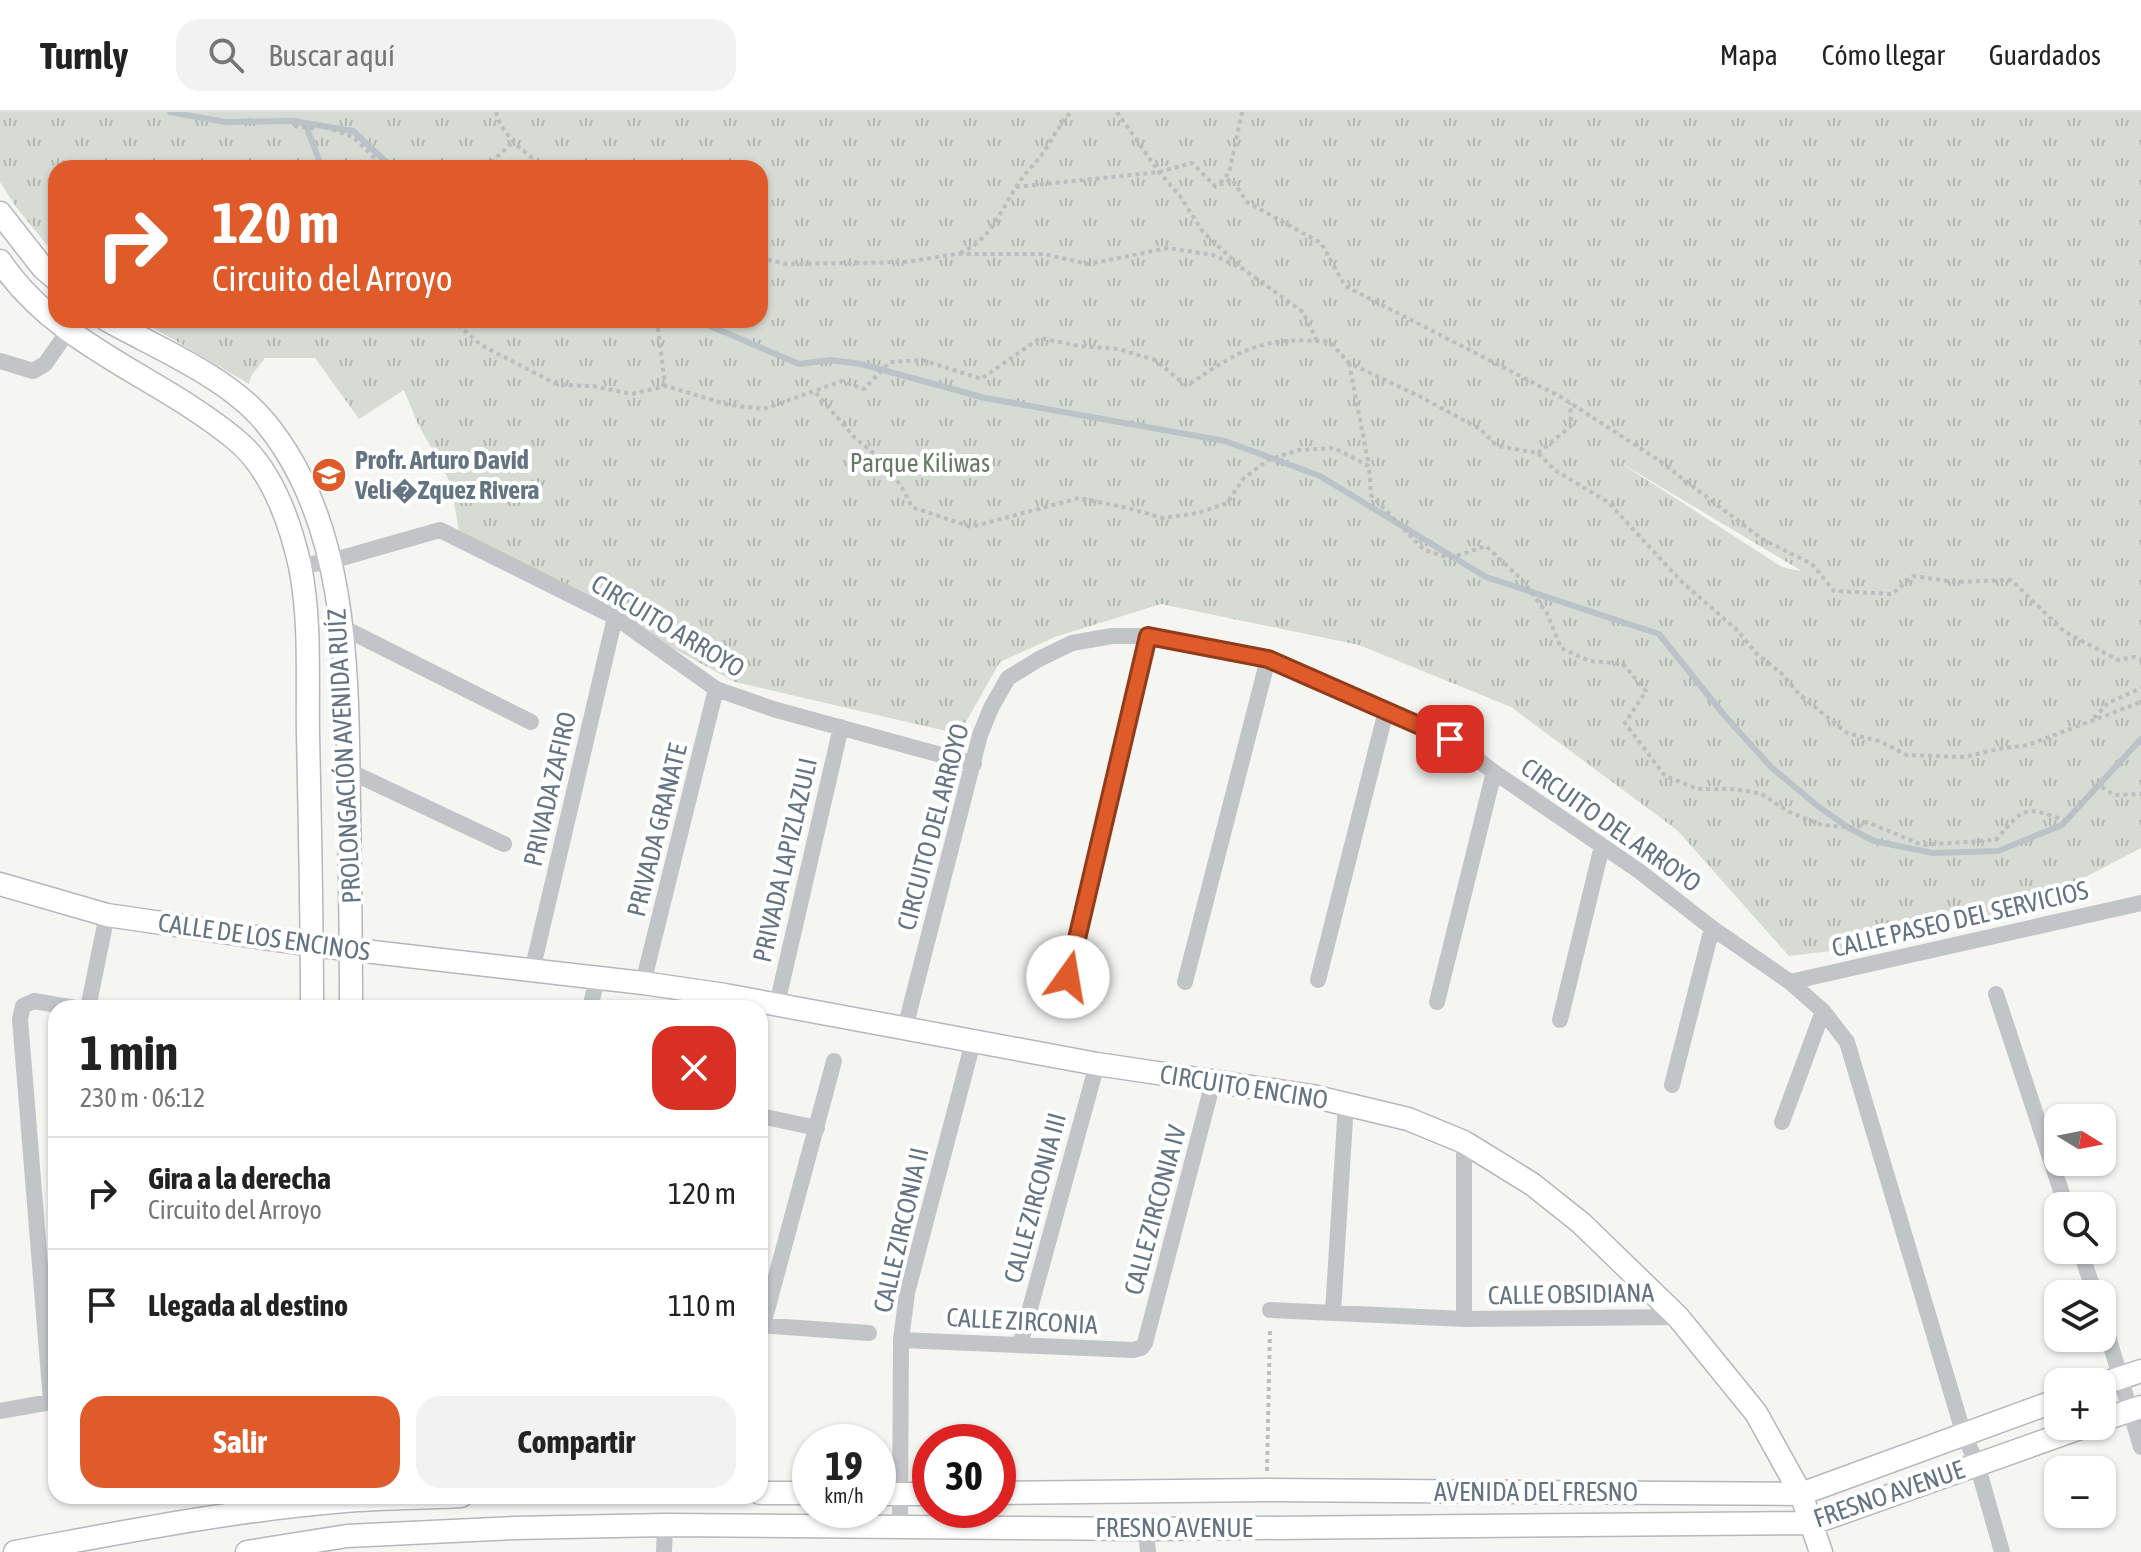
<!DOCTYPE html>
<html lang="es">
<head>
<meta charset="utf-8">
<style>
  :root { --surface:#fff; --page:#f2f2f2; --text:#222; --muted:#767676; --line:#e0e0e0; --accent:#df5b29 }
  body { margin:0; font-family:"Asap Condensed",sans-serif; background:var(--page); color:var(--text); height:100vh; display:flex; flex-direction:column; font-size:30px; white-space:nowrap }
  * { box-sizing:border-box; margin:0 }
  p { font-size:26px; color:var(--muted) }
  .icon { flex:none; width:44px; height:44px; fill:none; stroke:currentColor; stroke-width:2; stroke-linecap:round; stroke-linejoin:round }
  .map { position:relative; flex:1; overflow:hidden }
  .side { position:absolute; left:48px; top:888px; width:720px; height:504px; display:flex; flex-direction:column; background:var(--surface); border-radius:24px; box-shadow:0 2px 6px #0004 }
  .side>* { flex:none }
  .hud { position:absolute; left:48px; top:48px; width:720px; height:168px; border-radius:24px; box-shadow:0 2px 6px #0004; background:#df5b29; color:#fff; overflow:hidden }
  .needle { width:52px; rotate:100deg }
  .controls { position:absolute; left:2044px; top:992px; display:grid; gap:16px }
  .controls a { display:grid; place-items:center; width:72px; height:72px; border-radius:16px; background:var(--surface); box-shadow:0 2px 6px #0004; font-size:40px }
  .speed { position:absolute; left:792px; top:1312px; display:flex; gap:16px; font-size:40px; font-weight:700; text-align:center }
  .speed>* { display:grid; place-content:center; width:104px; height:104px; border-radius:50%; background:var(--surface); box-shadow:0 2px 6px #0004; line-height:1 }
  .speed small { font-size:20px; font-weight:400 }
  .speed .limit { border:12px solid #d22; background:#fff; color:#111 }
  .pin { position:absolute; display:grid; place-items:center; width:68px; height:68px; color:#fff; margin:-34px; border-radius:16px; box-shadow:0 4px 12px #0006 }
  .me { position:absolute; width:88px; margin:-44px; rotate:13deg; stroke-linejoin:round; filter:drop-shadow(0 0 6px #0008) }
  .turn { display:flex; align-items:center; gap:28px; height:168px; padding:0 32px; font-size:36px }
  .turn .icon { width:104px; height:104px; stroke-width:2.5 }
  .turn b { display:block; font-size:56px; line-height:68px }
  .round { display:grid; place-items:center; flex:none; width:84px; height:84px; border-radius:24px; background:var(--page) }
  .overview { display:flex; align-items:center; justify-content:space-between; height:136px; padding:0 32px }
  h1 { font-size:48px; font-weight:700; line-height:60px }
  .cta { display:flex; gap:16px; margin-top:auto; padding:16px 32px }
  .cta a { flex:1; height:92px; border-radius:24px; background:var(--accent); color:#fff; font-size:32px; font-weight:700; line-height:92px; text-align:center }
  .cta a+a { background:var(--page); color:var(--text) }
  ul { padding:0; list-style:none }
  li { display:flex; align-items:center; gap:24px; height:112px; padding:0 32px; border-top:2px solid var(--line) }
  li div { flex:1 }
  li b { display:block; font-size:30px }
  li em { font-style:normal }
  header { display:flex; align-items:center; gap:48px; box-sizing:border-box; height:112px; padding:0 40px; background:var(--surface); border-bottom:2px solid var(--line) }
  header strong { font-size:38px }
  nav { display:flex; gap:44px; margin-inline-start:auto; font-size:28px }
  .search { width:560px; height:72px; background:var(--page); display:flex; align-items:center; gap:20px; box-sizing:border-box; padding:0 28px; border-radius:24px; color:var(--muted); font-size:30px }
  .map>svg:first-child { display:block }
  .grass { fill:url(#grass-tufts); fill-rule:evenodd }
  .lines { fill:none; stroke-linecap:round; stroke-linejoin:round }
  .stream { stroke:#b9c3c8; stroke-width:6 }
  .secondary-casing { stroke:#b3b8bd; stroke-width:25 }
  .path { stroke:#bbbdbf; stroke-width:4; stroke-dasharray:4 4; stroke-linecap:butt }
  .street { stroke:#c1c5c8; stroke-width:16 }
  .secondary { stroke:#fff; stroke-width:22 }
  .route-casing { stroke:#913b1b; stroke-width:20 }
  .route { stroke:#df5b29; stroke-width:14 }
  .labels { text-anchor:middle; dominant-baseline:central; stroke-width:8; stroke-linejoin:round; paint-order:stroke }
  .poi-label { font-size:26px; font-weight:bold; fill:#657483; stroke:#fff; text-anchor:start }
  .park-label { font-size:26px; fill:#677a64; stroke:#fff }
  .street-label { font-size:26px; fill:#657483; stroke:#fff }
</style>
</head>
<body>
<header>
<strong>Turnly</strong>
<div class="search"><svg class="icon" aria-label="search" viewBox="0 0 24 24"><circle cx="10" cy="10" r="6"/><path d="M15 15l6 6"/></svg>Buscar aquí</div>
<nav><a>Mapa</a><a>Cómo llegar</a><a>Guardados</a></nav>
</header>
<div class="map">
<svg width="2141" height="1440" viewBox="0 0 2141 1440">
  <defs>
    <pattern id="grass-tufts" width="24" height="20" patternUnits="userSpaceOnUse" patternTransform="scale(2)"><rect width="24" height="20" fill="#d6dcd3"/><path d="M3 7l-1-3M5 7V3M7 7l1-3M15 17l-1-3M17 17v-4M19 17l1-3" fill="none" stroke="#b1b7b1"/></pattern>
  </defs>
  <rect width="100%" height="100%" fill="#f5f6f2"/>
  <path class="grass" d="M0,0H2141V736L2032,793L1849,837L1789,844L1677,718L1511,595L1359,533L1161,492L1055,525L1000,550L959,622L735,570L459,420L451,372L417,310L404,278L359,307L315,246H265L251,264L249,272L140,208H760V56H56V144L16,95L0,70ZM1616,348L1800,458V459L1782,455Z"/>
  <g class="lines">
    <path class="stream" d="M170,0L225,10L293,9L353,19L393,56
      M305,11L322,56
      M696,208L799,252L830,248L861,252L985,286L1225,329L1320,364L1486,465L1659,522L1724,603L1771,655L1819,695L1849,716L1874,729L1933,741L1998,739L2062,713L2141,627"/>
    <g class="secondary-casing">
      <path id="secondary" d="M0,101L43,156L56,167
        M0,149C57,234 159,264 235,327C271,356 290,410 300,454C311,509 307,568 308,623C310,714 312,805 312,896
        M107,208C157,236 228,265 265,310C351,414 347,567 349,695C350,762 351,829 351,896
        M0,772L107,803L312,833L643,871L725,883L1097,952L1312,984L1408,1007L1464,1030L1532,1072L1581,1111L1678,1205L1756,1301L1801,1382L1821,1440
        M2102,1272L2141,1259
        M2102,1308L2141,1295
        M760,1381H810
        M998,1381L1267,1378L1801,1382L2058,1288
        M878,1382H930
        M15,1440C124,1420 234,1398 345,1389C384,1386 423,1386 461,1384
        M247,1440L347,1424L514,1416L665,1413L1146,1417L1813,1411L2086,1314"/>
    </g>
    <path class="path" d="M496,0C503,26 527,43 548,56
      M1117,0L1159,60L1180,84L1203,120L1243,157L1303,200L1317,229
      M294,14L313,16L320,13L353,25L385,56
      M485,56L513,30
      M1220,71L1229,61L1242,0
      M1016,75L1159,60L1192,51L1216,75L1232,67L1247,90L1321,131L1345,174L1561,285L1657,347L1762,427L1812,452L1834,479L1892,482L1913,464L1955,470L2011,468L2065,520L2118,548L2134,545L2141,548
      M960,141C990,129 1000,100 1016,75C1023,63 1034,53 1043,41C1052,27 1059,13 1071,0
      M760,146L787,152L906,150L957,142H1043L1089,152L1168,136L1213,143L1243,157
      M452,208L481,233L558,273L593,274L632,282L666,274L729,293L764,297L842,269L864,277L890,250L923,248L981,267L1040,226L1079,234L1119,237L1155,248L1187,274C1238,238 1266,223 1330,230L1349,251L1421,285L1480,317L1497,334L1538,341L1556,359L1608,390L1682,470L1736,517L1756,541L1781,561L1800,583L1847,621L1879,629L1907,643L1965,645L1998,637L2028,633L2141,590
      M657,208L665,273
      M1349,251L1369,354
      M816,281L855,326L883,349L903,377L912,395L971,415L1079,386L1128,396L1163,406L1198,401L1227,391L1244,366L1268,348L1299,338L1334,336L1369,354L1371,383L1424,438L1450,446L1486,434L1521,467L1547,501L1561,536L1590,549L1623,552L1646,579L1625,611L1665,664L1698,677H1731L1760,681L1789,700L1822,713L1856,716L1867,710L1922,733L1996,728C2024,695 2024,693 2066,709L2098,673L2115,683L2141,682
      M1538,341L1571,314L1570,291
      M2094,606L2108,591L2141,576
      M1267,1359L1270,1216"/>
    <path class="street" d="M0,249L33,259L45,252L76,208
      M300,454L331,449L440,418L615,505L716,577L773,597L974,652
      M342,515L531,610
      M349,659L504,732
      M532,859L615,505
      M1068,865L1148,524
      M1318,868L1386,599
      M1185,870L1268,547
      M1790,870L2141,791
      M643,871L716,577
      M1996,882L2066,1094
      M1437,890L1494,660
      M777,892L841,615
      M88,896L107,803
      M590,896L597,867
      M1560,908L1602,734
      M905,916L980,623L991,596L1008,566L1039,547L1072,531L1112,524H1148L1268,547L1450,627L1494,660L1639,759L1712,816L1790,870L1823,899L1847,930L1964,1323L1977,1352L2002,1440
      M1672,973L1712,816
      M760,1004L817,1016
      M1782,1010L1823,899
      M2080,1138L2095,1182
      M1270,1198L1464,1207L1678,1205
      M1333,1200L1346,991
      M2102,1204L2141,1335
      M1464,1207V1030
      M760,1213L869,1221
      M763,1213L834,949
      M901,1228L1133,1238L1141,1236L1145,1231L1213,970
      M1020,1233L1097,952
      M51,1289L20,907L23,894L34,889L75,896
      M0,1299L56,1289
      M900,1416L901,1228L907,1181L973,930
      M1146,1417L1148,1440
      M664,1440L665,1413"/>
    <use href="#secondary" class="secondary"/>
  </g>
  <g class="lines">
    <g class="route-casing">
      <path id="route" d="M1068,865L1148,524L1268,547L1450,627"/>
    </g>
    <use href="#route" class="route"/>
  </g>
  <defs>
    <g id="university-disc" transform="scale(1.8)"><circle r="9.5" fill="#df5b29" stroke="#fff"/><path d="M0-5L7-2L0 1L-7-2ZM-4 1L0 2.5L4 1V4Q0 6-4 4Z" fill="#fff"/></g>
  </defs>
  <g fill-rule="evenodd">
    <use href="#university-disc" x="329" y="363"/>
  </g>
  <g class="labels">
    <g class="poi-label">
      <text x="355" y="348">Profr. Arturo David<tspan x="355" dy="30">Veli�Zquez Rivera</tspan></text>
    </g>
    <g class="park-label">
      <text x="920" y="351">Parque Kiliwas</text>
    </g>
    <g class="street-label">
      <text transform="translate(668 514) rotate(31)">CIRCUITO ARROYO</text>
      <text transform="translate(344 644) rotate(-93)">PROLONGACIÓN AVENIDA RUÍZ</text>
      <text transform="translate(550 677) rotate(-77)">PRIVADA ZAFIRO</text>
      <text transform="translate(1611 713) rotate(35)">CIRCUITO DEL ARROYO</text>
      <text transform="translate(933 715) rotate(-75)">CIRCUITO DEL ARROYO</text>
      <text transform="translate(657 718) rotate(-76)">PRIVADA GRANATE</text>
      <text transform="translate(785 748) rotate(-77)">PRIVADA LAPIZLAZULI</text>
      <text transform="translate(1960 807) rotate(-13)">CALLE PASEO DEL SERVICIOS</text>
      <text transform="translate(264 825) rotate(8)">CALLE DE LOS ENCINOS</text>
      <text transform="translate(1244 975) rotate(9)">CIRCUITO ENCINO</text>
      <text transform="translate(1035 1086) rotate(-75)">CALLE ZIRCONIA III</text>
      <text transform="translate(1155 1098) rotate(-75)">CALLE ZIRCONIA IV</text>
      <text transform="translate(901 1118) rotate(-77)">CALLE ZIRCONIA II</text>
      <text transform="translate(1571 1182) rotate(-1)">CALLE OBSIDIANA</text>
      <text transform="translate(1022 1209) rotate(3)">CALLE ZIRCONIA</text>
      <text x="1536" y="1380">AVENIDA DEL FRESNO</text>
      <text transform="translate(1889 1382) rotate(-19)">FRESNO AVENUE</text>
      <text x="1174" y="1416">FRESNO AVENUE</text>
    </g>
  </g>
</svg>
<div class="controls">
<a><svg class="needle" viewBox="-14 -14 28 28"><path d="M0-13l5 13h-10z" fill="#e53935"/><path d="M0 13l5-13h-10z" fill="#767676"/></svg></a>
<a><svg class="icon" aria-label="search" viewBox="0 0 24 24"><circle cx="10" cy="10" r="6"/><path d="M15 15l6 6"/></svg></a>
<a><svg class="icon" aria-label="layers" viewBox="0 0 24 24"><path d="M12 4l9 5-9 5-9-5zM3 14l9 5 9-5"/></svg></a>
<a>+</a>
<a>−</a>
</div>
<div class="speed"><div>19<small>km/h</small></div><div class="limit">30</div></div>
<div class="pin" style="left:1450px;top:627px;background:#d93025"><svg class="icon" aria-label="arrive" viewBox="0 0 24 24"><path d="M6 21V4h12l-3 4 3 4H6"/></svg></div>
<svg class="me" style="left:1068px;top:865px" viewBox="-20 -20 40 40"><circle r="19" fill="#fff"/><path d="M0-13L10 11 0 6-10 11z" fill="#df5b29"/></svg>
<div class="hud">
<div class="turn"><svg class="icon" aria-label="right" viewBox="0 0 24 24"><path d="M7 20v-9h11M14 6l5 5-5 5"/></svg><div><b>120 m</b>Circuito del Arroyo</div></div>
</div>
<section class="side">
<div class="overview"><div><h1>1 min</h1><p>230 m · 06:12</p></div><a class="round" style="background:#d93025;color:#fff"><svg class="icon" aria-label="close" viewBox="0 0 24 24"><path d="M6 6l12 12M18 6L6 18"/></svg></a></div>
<ul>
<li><svg class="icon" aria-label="right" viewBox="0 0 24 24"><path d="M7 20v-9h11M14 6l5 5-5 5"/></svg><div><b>Gira a la derecha</b><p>Circuito del Arroyo</p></div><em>120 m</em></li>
<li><svg class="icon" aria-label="arrive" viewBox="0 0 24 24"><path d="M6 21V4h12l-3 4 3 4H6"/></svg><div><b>Llegada al destino</b></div><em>110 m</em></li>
</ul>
<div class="cta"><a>Salir</a><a>Compartir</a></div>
</section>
</div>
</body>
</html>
